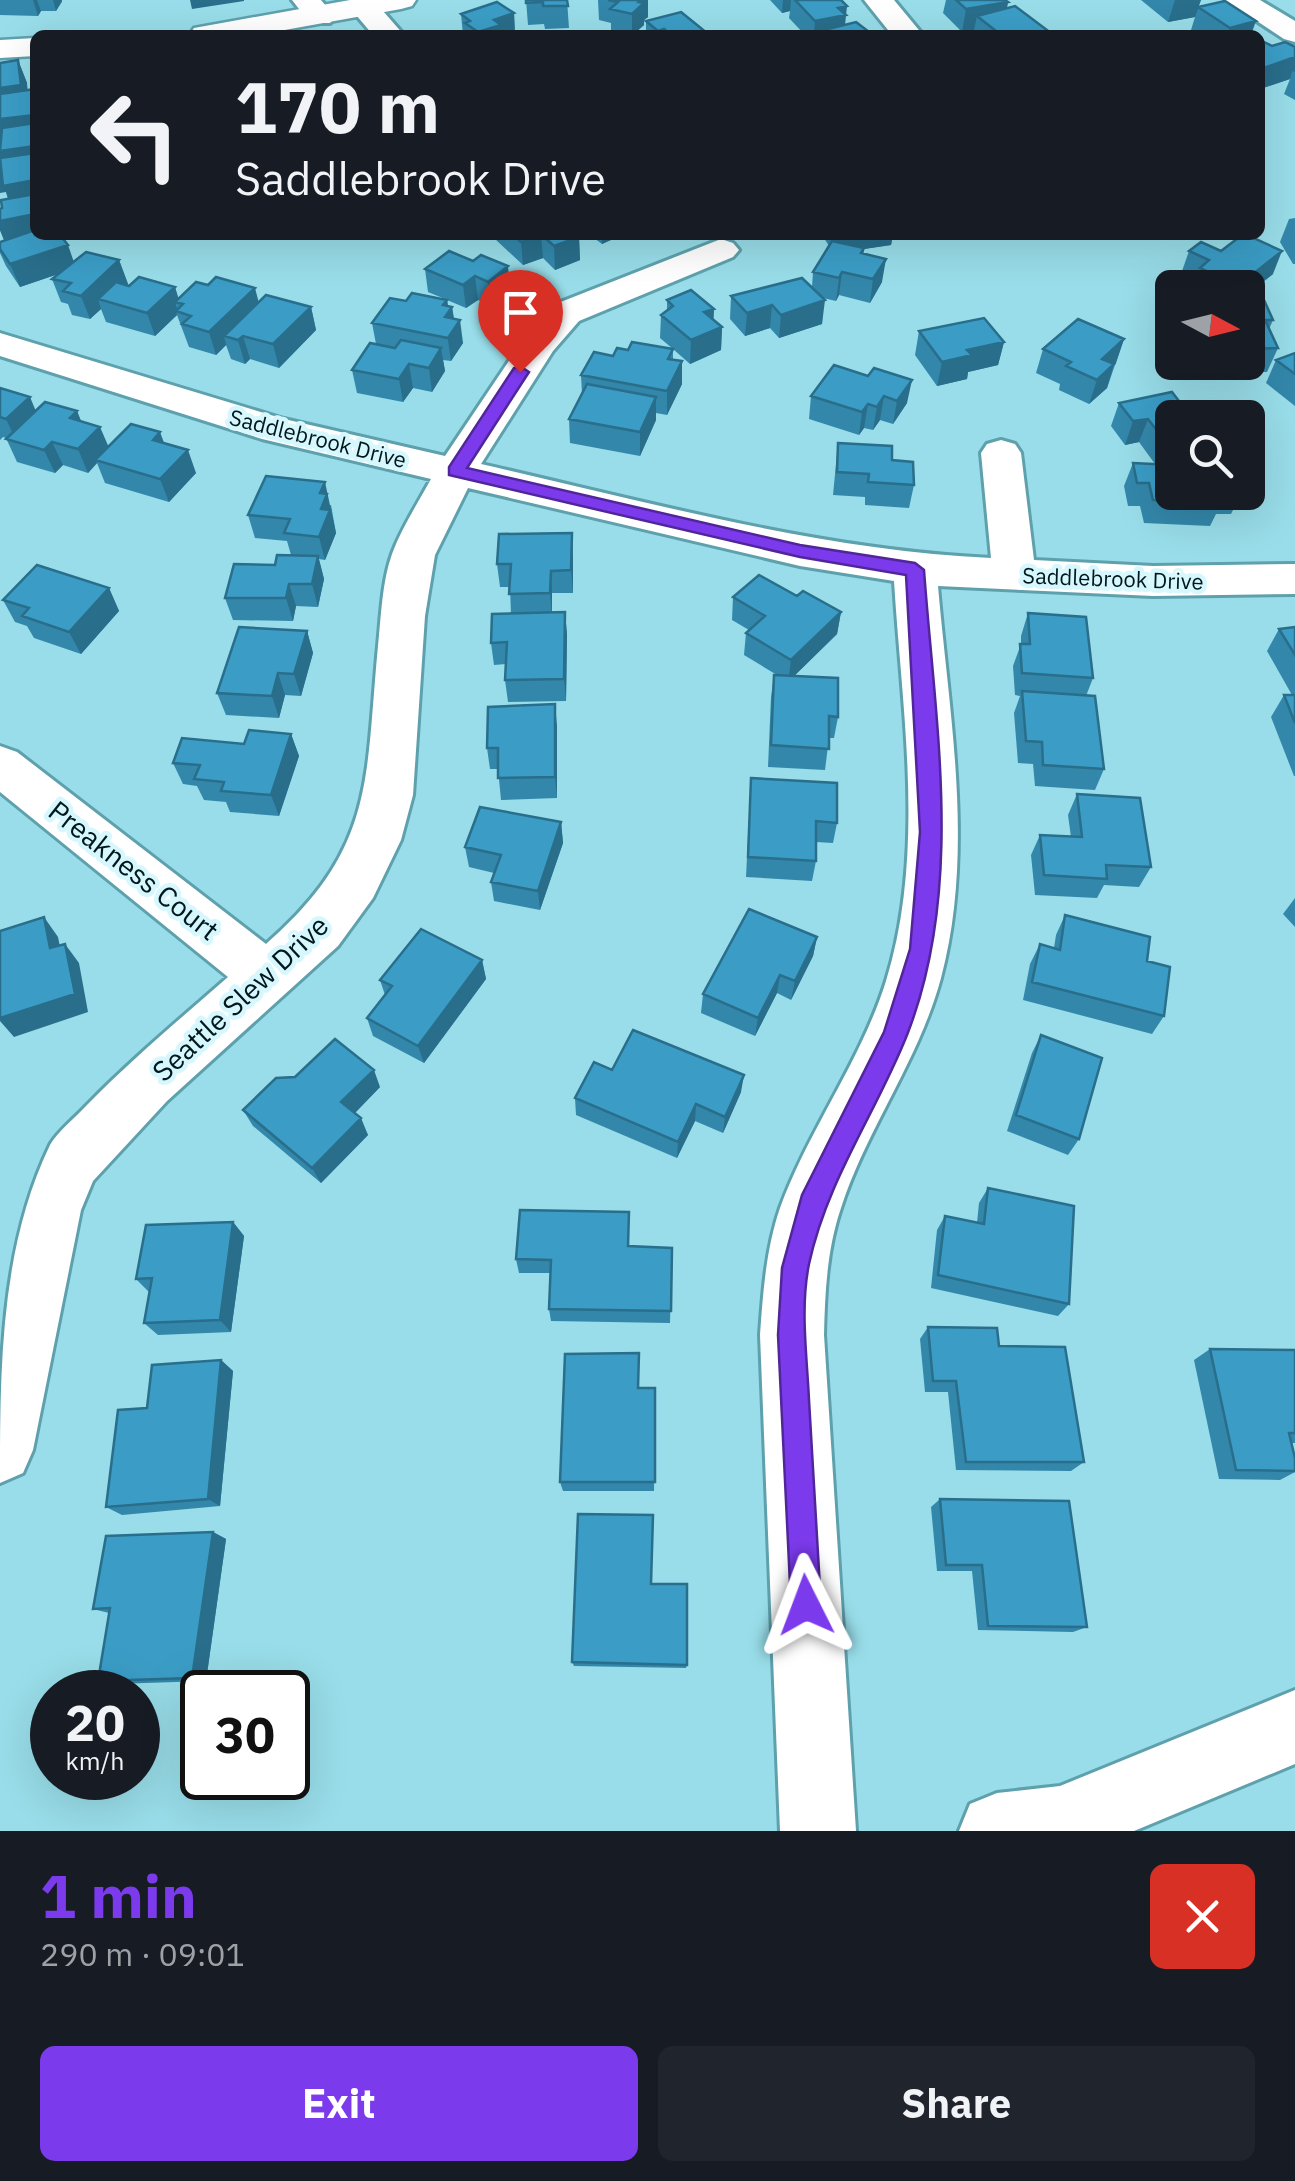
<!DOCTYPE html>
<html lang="en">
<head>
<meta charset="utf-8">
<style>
  :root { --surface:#171b24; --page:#20242c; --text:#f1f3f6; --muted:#9ea1a6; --accent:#7c3aed }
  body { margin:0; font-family:"IBM Plex Sans",sans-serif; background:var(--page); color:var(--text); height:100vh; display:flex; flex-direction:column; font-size:38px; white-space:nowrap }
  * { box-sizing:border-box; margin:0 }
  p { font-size:32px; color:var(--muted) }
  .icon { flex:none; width:55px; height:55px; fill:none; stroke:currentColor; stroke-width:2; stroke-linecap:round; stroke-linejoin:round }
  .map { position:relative; height:1831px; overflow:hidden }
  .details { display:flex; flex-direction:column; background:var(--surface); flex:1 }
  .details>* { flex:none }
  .top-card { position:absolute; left:30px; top:30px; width:1235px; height:210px; border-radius:15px; box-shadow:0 10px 40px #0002; background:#171b24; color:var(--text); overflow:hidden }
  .needle { width:65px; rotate:97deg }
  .buttons { position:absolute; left:1155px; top:270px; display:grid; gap:20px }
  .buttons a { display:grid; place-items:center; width:110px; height:110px; border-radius:15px; background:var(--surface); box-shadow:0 10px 40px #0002; font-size:50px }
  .speed { position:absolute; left:30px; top:1670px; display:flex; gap:20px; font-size:50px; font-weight:700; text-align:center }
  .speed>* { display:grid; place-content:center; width:130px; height:130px; border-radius:50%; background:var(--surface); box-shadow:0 10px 40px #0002; line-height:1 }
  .speed small { font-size:25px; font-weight:400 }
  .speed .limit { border:5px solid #111; border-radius:15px; background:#fff; color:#111 }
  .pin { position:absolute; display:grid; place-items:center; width:85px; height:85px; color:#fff; margin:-102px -42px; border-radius:50% 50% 50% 0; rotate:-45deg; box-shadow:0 0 10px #0007 }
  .pin .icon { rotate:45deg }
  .me { position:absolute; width:110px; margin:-55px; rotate:357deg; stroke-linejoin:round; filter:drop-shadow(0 0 8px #0008) }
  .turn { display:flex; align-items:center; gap:35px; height:210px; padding:0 40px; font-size:45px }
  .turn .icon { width:130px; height:130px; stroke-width:2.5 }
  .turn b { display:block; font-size:70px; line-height:85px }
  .round { display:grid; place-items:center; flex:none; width:105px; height:105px; border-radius:15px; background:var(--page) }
  .overview { display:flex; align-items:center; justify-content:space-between; height:170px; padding:0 40px }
  h1 { font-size:60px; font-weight:800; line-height:75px; color:var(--accent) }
  .cta { display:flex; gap:20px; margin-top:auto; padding:20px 40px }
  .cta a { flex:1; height:115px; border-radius:15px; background:var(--accent); color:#fff; font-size:40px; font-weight:800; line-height:115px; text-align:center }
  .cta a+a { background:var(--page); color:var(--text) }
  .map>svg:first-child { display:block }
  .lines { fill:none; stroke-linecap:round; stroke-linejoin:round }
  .street-casing { stroke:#5ea1ad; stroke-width:6 }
  .secondary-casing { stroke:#5ea1ad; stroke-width:5 }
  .street { fill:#fff; fill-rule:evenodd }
  .secondary { fill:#fff; fill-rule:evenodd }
  .wall { fill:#3387aa }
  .shaded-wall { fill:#296e8b }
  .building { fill:#3b9dc6; stroke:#296e8b; stroke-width:2.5 }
  .route { fill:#7c3aed; stroke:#51269a; stroke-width:2.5 }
  .labels { text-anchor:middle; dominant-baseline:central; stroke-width:9; stroke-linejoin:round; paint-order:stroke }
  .far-street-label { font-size:22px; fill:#00171b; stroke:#d6f7fd }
  .street-label { font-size:28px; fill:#00171b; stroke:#d6f7fd }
</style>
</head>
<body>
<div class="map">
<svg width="1295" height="1831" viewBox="0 0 1295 1831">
  <rect width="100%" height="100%" fill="#98dde9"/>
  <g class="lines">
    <g class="street-casing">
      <path id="street" d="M292,0H321L335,17L330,23H310Z
        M366,0L376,3L404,35H373L351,9L356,3Z
        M864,0H894L923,35H892Z
        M1225,0H1260L1295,21V42L1284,39Z
        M721,239L733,243L739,250L733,257L579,321L553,351L481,464C649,502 818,550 991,558L981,453L987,444L1001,440L1015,444L1021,453L1034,560L1153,566L1295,564V594L1153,596L938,586C949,715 975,850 941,978C919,1060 867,1128 841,1208C827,1249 825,1292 824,1335L856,1831H780L760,1335C763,1292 766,1249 780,1208C809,1129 861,1061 886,981C926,852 902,713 894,581L800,566L468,488L435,555L425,616L413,795L401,840L373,898L338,946L167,1101L93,1181L81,1210L33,1450L23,1473L0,1483C0,1369 0,1249 50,1145C58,1131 75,1118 86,1106C131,1060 180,1019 228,977L0,792V746L17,752L266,944C376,848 365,780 378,646C381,617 382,582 392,554C401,529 418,503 431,479L262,439L0,356V333L284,419L445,456L525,337L553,305Z
        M1295,1690V1764L1134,1831H959L970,1804L997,1793L1060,1786Z"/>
    </g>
    <g class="secondary-casing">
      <path id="secondary" d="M350,0H416L412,6L401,9L257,35H189L194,28L205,26Z
        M35,38V56L0,58V40Z"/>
    </g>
    <use href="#street" class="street"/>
    <use href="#secondary" class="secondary"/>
  </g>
  <path class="wall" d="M0,0H62V2L56,11H41L38,16L0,15Z
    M526,0H567L569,28L545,29L544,24L528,25Z
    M598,0H648V17L644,20V25L633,35L611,31V23L599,20Z
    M770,0H841L845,25L873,35H805L789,18L790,11L782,13Z
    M946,0H1005L1008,2L1007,8L1051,33L1050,35H973L974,30L962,32L943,13Z
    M1141,0H1201L1198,7L1251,35H1199L1191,30L1195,17L1168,22Z
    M514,13L515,35H463L461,14Z
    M646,21L707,33V35H646Z
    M1260,40L1272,46L1295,47V100L1284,94L1290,79L1260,89Z
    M18,60L27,83V90L35,235L74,262L119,260L128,284L126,285L175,287L178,299L259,302L311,307L316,330L279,368L250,359L245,364L231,359L226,345L216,355L189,347L177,315L155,336L106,322L101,309L90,319L72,315L68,304L61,302L52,279L58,274L20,287L6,266L0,253V242L4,240L0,230V209L2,208L8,199L6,192Z
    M1295,218V264H1293L1280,242L1289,219Z
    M495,235H577L579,237L580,260L555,270L543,258L523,265L495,239Z
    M590,235H622L602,244Z
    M822,235H893L891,245L864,249L863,254L882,282L870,303L839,295L836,301L823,298L822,324L779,338L770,328L745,336L730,319L731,296L812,287L813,272L829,246Z
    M449,251L510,289L490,305L478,300L466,308L447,300L448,306L452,307L454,318L463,343L451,361L443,360L445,371L432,392L413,388L403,402L357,393L352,370L376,344L372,323L406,301L445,299L428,292L425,269Z
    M1189,251L1273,274L1248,294V288H1192L1195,281L1181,274Z
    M667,300L714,309L713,320L722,327L721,350L690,364L673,349V359L682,384L667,415L656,413V420L640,456L570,443L569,419L582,394L581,375L613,356L628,350L673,349L660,338L661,315L667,311Z
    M1248,300L1273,320L1269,329L1278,348L1267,372L1212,373L1208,362H1248Z
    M919,331L1004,342L998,365L968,372L967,379L937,386L915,355Z
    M1124,339L1107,388L1089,404L1059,390L1060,384L1036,373L1043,349Z
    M1295,353V406L1266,383L1276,360Z
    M834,365L907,403L893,424L880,420L873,430L864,428L859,435L809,419L811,396Z
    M0,388L36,411H77L81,421L108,447L164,443L196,473L169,502L105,483L97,463L88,473L63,465L55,473L17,462L6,438L3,437L0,440Z
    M1119,403L1192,418L1158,464L1172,492H1242L1231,514H1216L1210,526L1144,523L1140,506H1128L1124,486L1133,463L1155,464L1139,442L1125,445L1111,426Z
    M838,443L892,460L914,485L909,508L865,505V497L833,495Z
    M331,505L336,533L325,560L319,559L324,579L318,607L296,606L293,621L233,620L225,598L291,555L287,541L255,538L248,515Z
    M573,556V593H552V613L565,612L567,635L566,701L508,702L505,680L506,664L494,665L491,643L511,614L510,587H500L497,564Z
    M109,588L119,611L81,654L34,638L27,626L15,622L3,600Z
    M797,596L841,612L837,634L794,676L838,717L834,738H829L825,770L768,767L771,697L774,675H777L744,655L746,633L749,630L732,620L733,597Z
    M1028,613L1093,678L1086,696L1104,769L1095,790L1035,786L1033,764L1018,763L1014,713L1020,696L1015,695L1013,666L1021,644V636Z
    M1295,627V776H1294L1271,717L1284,695H1292L1267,651L1279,629Z
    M307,631L313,653L301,696L285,695L279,718L226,715L217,693Z
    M557,726V798L501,800L498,769H490L487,748Z
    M291,734L299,756L279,816L230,812L226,802L204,800L197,786L183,784L173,763Z
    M751,778L837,823L833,843L816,842V861L812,881L746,877Z
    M1077,794L1151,867L1139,887L1104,885L1097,898L1035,895L1031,855L1040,835L1071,837L1068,815Z
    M561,822L563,843L540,910L494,901L491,882L494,873L469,867L465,847Z
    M1295,898V927L1283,914Z
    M1065,915L1147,961L1164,1016L1152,1034L1023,1000L1030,964L1040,944L1054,948L1056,935Z
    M817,937L813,956L791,1000L777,993L755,1036L701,1013L703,994Z
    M482,960L486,979L424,1063L373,1036L367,1018L385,995L380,980Z
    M1041,1035L1079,1139L1068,1155L1007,1131L1032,1053Z
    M612,1070L741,1092L723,1133L695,1121L677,1158L576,1115L575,1098Z
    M380,1087L355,1113L368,1135L321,1183L253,1126L243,1110Z
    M988,1188L1069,1304L1058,1316L931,1288L937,1230L945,1216L977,1223L979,1203Z
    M629,1212L628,1246L672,1248L670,1323L551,1321L549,1309L551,1273H519L516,1259Z
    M233,1222L244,1236L231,1332L158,1335L144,1323L149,1292L136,1279Z
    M928,1327L999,1346L1084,1462L1071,1471L956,1470L948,1392H925L920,1339Z
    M1210,1349L1295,1350V1443H1291L1295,1458V1472L1280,1480L1219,1479L1194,1360Z
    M221,1360L233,1371L220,1506L122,1515L106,1507L147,1408Z
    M639,1388H655L654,1491H563L560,1482Z
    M940,1499L1087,1627L1073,1632L978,1630L972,1571H937L931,1507Z
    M213,1532L226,1539L206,1681L115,1684L98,1681L109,1613L93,1609Z
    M651,1584L687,1665L686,1668L574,1666L572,1662Z"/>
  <path class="shaded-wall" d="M33,0H37L41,11L38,16Z
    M53,0H62L56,11Z
    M190,0H244V1L192,9Z
    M642,0H648V17L644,20V25L632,35V14Z
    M783,0H791L790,11L782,13Z
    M1175,0H1201L1195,17L1168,22Z
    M1008,2L1003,25L977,16L974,30L962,32L966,9Z
    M847,6L844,35L820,31L819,35H814L815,21L838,8Z
    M514,13L515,35H478V32L494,20Z
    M1256,21L1251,35H1227L1230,28Z
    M1295,57V72L1292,71L1290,79L1260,89L1261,69Z
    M18,60L27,83L29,108L0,112V88Z
    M35,115V139L0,136V119Z
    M35,146V205L12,209L6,192L0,193V151Z
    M35,214V235L6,245L0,230V221Z
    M541,235L543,258L523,265L521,242Z
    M602,235H622L602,244Z
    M836,235H893L891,245L864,249L861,271L833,254Z
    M579,237L580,260L555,270L554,246Z
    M68,245L76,268L20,287L10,264Z
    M1282,251L1273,274L1248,294V288H1238Z
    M886,259L882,282L870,303L873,279Z
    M119,260L128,284L108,302L98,299L101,309L90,319L81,296Z
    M508,266L510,289L490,305L488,282Z
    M842,272L839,295L836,301L839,278Z
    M475,276L478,300L466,308L463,285Z
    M175,287L180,303L175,302L178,312L176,311L177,315L155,336L147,313Z
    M255,288L261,311L224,336L226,345L216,355L209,332Z
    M447,300L449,312L452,307L455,328L460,320L463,343L451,361L443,305Z
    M825,300L822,324L779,338L781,315Z
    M772,305L770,328L745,336L747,313Z
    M311,307L316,330L279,368L273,344Z
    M714,309L713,331L722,327L721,350L690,364L691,340L704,312Z
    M243,336L250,359L245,364L238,340Z
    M1124,339L1116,363L1095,382L1102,359Z
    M1004,342L998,365L968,372L967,379L937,386L942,362L967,350Z
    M441,348L445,371L432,392L429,368Z
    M682,361V384L667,415V391Z
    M409,364L413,388L403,402L399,379Z
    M1114,364L1107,388L1089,404L1097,380Z
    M912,380L907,403L893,424L897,401Z
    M884,396L880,420L873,430L877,407Z
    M30,397L40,421L17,442L6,419Z
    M656,397V420L640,456V432Z
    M868,404L864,428L859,435L862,412Z
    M77,411L86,434L70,418Z
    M1148,419L1139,442L1125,445L1133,421Z
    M100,427L110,450L95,460L97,463L88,473L78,449Z
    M160,432L169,456L153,440Z
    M1172,440V461L1156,465L1165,441Z
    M52,442L63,465L55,473L44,450Z
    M188,450L196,473L169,502L160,479Z
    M325,482L336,533L325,560L319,537L320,493Z
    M572,533L573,556V593L571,570Z
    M318,556L324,579L318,607L312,584Z
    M551,571L552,593V616L550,593Z
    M289,584L296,606L293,621L286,598Z
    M109,588L119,611L81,654L69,632Z
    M565,612L567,635L566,701L564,679Z
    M841,612L837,634L788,682L791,660Z
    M307,631L313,653L301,696L294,674Z
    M278,673L285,695L279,718L272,696Z
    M555,704L557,726V798L555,777Z
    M291,734L299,756L279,816L271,795Z
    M561,822L563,843L540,910L538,891Z
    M44,917L58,937L64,967L50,948Z
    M817,937L813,956L791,1000L795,981Z
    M65,944L79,963L88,1012L14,1037L0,1021V1018Z
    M482,960L486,979L424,1063L418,1046Z
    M780,975L777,993L755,1036L758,1018Z
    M374,1070L380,1087L349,1119L341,1102Z
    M744,1075L741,1092L723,1133L725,1117Z
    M696,1104L695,1121L677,1158L678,1142Z
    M361,1118L368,1135L321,1183L312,1168Z
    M233,1222L244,1236L231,1332L220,1320Z
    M221,1360L233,1371L220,1506L208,1499Z
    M213,1532L226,1539L206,1681L192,1678Z"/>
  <path class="building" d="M526,0H567L568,6H543V2L526,3Z
    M608,0H642L639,2L644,3L632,14L610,9L618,2Z
    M795,0H841L847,6L838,8L846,15L815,21Z
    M956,0H1005L1008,2L966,9Z
    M1225,1L1256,21L1230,28L1198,7Z
    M497,2L514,13L494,20L501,25L478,32L465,23L470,21L461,14Z
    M1015,6L1051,33L1041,35H1014L1010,32L1001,35L977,16Z
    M681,12L707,33L701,35H671L664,29L658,31L646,21Z
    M856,22L873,35H824L820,31Z
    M1260,40L1272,46L1285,42L1295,47V57L1261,69Z
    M18,60L21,85L0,88V63Z
    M35,89V115L0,119V94Z
    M35,123V146L0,151L2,128Z
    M35,153V180L3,186L0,158Z
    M35,194V214L0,221V209L2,208L1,200Z
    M35,230V235H60L68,245L10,264L0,249V242Z
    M513,235H540L521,242Z
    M542,235H577L579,237L554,246Z
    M1242,235H1247L1282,251L1238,286L1200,268L1209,260L1189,251L1201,242L1221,251Z
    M832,241L864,248L861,253L886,259L873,279L842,272L839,278L813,272Z
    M449,251L473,261L481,255L508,266L488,282L475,276L463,285L425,269Z
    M86,252L119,260L81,296L63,291L71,283L52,279Z
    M139,277L175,287L147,313L98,299L116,282L129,286Z
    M216,277L255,288L209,332L182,324L191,316L176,311L183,304L175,302L196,282L208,285Z
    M802,278L825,300L781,315L772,305L747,313L731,296Z
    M691,290L714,309L704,312L722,327L691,340L661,315L673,306L667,300Z
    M412,293L447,300L443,305L452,307L445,317L460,320L448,338L372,323L390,298L406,301Z
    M266,295L311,307L273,344L243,336L238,340L224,336Z
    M1248,300H1264L1273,320H1265L1278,348L1248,349Z
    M984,318L1004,342L967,350L972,355L942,362L919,331Z
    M1078,319L1124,339L1102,359L1114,364L1097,380L1066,366L1071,362L1043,349Z
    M401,340L441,348L429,368L409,364L399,379L352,370L370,343L395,348Z
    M632,342L673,349L668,359L682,361L667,391L581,375L594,352L613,356L617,348L628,350Z
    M1295,353V374L1276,360Z
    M834,365L868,376L874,368L912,380L897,401L884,396L877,407L868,404L862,412L811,396Z
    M587,384L656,397L640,432L569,419Z
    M0,388L30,397L6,419L0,417Z
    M1172,392L1192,418H1172V440L1165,441L1148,419L1133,421L1119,403Z
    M45,402L77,411L70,418L100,427L78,449L52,442L44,450L6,439Z
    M131,424L160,432L153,440L188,450L160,479L95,460Z
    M838,443L892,446V460L913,462L914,485L868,482L869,474L837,472Z
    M1133,463L1172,465V492H1218L1221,503L1153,500L1149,483H1137Z
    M266,476L325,482L320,493L327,494L321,509L330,510L319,537L284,533L290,519L248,515Z
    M572,533L571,570L551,571L550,593L509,594L511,564H497L499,534Z
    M277,555L318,556L312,584H289L286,598H225L234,564L275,565Z
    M37,565L109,588L69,632L22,616L29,608L3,600Z
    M759,575L797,596L803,591L841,612L791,660L746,633L765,616L733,597Z
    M565,612L564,679L505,680L507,642L491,643L492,614Z
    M1028,613L1086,617L1093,678L1022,673L1020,644H1030Z
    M239,627L307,631L294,674L278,673L272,696L217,693Z
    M1295,627V655L1279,629Z
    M774,675L838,678V717L829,716V749L771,745Z
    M1022,691L1095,696L1104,769L1043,765L1042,742L1026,741Z
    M1284,695H1295V723Z
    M555,704V777L498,778V748H487L488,707Z
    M249,730L291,734L271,795L221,791L224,782L194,779L200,765L173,763L182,738L244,744Z
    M751,778L837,783V823L816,821V861L748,857Z
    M1077,794L1140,798L1151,867L1106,865L1107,879L1044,875L1040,835L1082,837Z
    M480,807L561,822L538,891L491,882L501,855L465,847Z
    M749,909L817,937L795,981L780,975L758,1018L703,994Z
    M1065,915L1150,937L1147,961L1170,967L1164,1016L1032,982L1040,944L1060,950Z
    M44,917L50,948L65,944L75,994L0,1018V931Z
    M421,929L482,960L418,1046L367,1018L392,986L380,980Z
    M633,1030L744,1075L725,1117L696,1104L678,1142L575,1098L594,1062L612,1070Z
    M1041,1035L1102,1058L1079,1139L1016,1115Z
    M335,1039L374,1070L341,1102L361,1118L312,1168L243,1110L276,1078L295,1077Z
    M988,1188L1074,1206L1069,1304L938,1275L945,1216L984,1224Z
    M520,1210L629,1212L628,1246L672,1248L671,1311L549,1309L551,1260L516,1259Z
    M233,1222L220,1320L144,1323L152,1278L136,1279L146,1225Z
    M928,1327L997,1328L999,1346L1065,1347L1084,1462H966L956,1381H933Z
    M1210,1349L1295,1350V1433H1289L1295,1458V1471L1236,1470Z
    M639,1353L638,1388H655V1482H560L565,1354Z
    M221,1360L208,1499L106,1507L118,1410L147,1408L152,1365Z
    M940,1499L1069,1501L1087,1627L988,1626L982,1565H946Z
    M578,1514L653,1515L651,1584H687V1665L572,1662Z
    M213,1532L192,1678L98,1681L110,1608L93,1609L106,1536Z"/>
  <path class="route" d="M520,366L529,372L467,468L800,545L915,563L924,570C935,723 965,887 907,1035C876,1113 827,1180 809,1264C800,1308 807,1356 809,1400C813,1468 817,1537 821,1605L817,1616L806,1620L795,1616L791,1605L778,1335L782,1268L802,1195L884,1032L910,949L920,832L906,575L800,557L449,475V467L514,368Z"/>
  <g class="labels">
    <g class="far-street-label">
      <text transform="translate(318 438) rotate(14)">Saddlebrook Drive</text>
      <text transform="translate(1113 578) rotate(2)">Saddlebrook Drive</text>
    </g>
    <g class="street-label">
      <text transform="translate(134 870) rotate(38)">Preakness Court</text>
      <text transform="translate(240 998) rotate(-43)">Seattle Slew Drive</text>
    </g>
  </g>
</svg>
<div class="buttons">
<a><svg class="needle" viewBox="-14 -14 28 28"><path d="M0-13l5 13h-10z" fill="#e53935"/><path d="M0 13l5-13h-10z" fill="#9ea1a6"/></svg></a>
<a><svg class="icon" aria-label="search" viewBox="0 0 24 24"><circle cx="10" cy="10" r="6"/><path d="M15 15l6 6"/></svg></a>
</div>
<div class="speed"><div>20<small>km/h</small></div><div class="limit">30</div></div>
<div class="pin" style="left:520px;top:372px;background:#d93025"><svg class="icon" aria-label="arrive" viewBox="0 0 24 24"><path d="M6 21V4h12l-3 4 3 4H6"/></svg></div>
<svg class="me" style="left:806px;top:1605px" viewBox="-20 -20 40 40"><path d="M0-17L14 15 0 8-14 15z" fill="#7c3aed" stroke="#fff" stroke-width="4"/></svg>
<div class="top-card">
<div class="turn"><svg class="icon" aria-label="left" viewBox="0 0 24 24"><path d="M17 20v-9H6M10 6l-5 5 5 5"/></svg><div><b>170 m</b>Saddlebrook Drive</div></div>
</div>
</div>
<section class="details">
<div class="overview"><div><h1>1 min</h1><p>290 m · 09:01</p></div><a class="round" style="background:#d93025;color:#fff"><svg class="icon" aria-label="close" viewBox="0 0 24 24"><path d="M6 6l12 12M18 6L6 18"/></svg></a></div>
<div class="cta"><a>Exit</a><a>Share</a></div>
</section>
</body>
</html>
